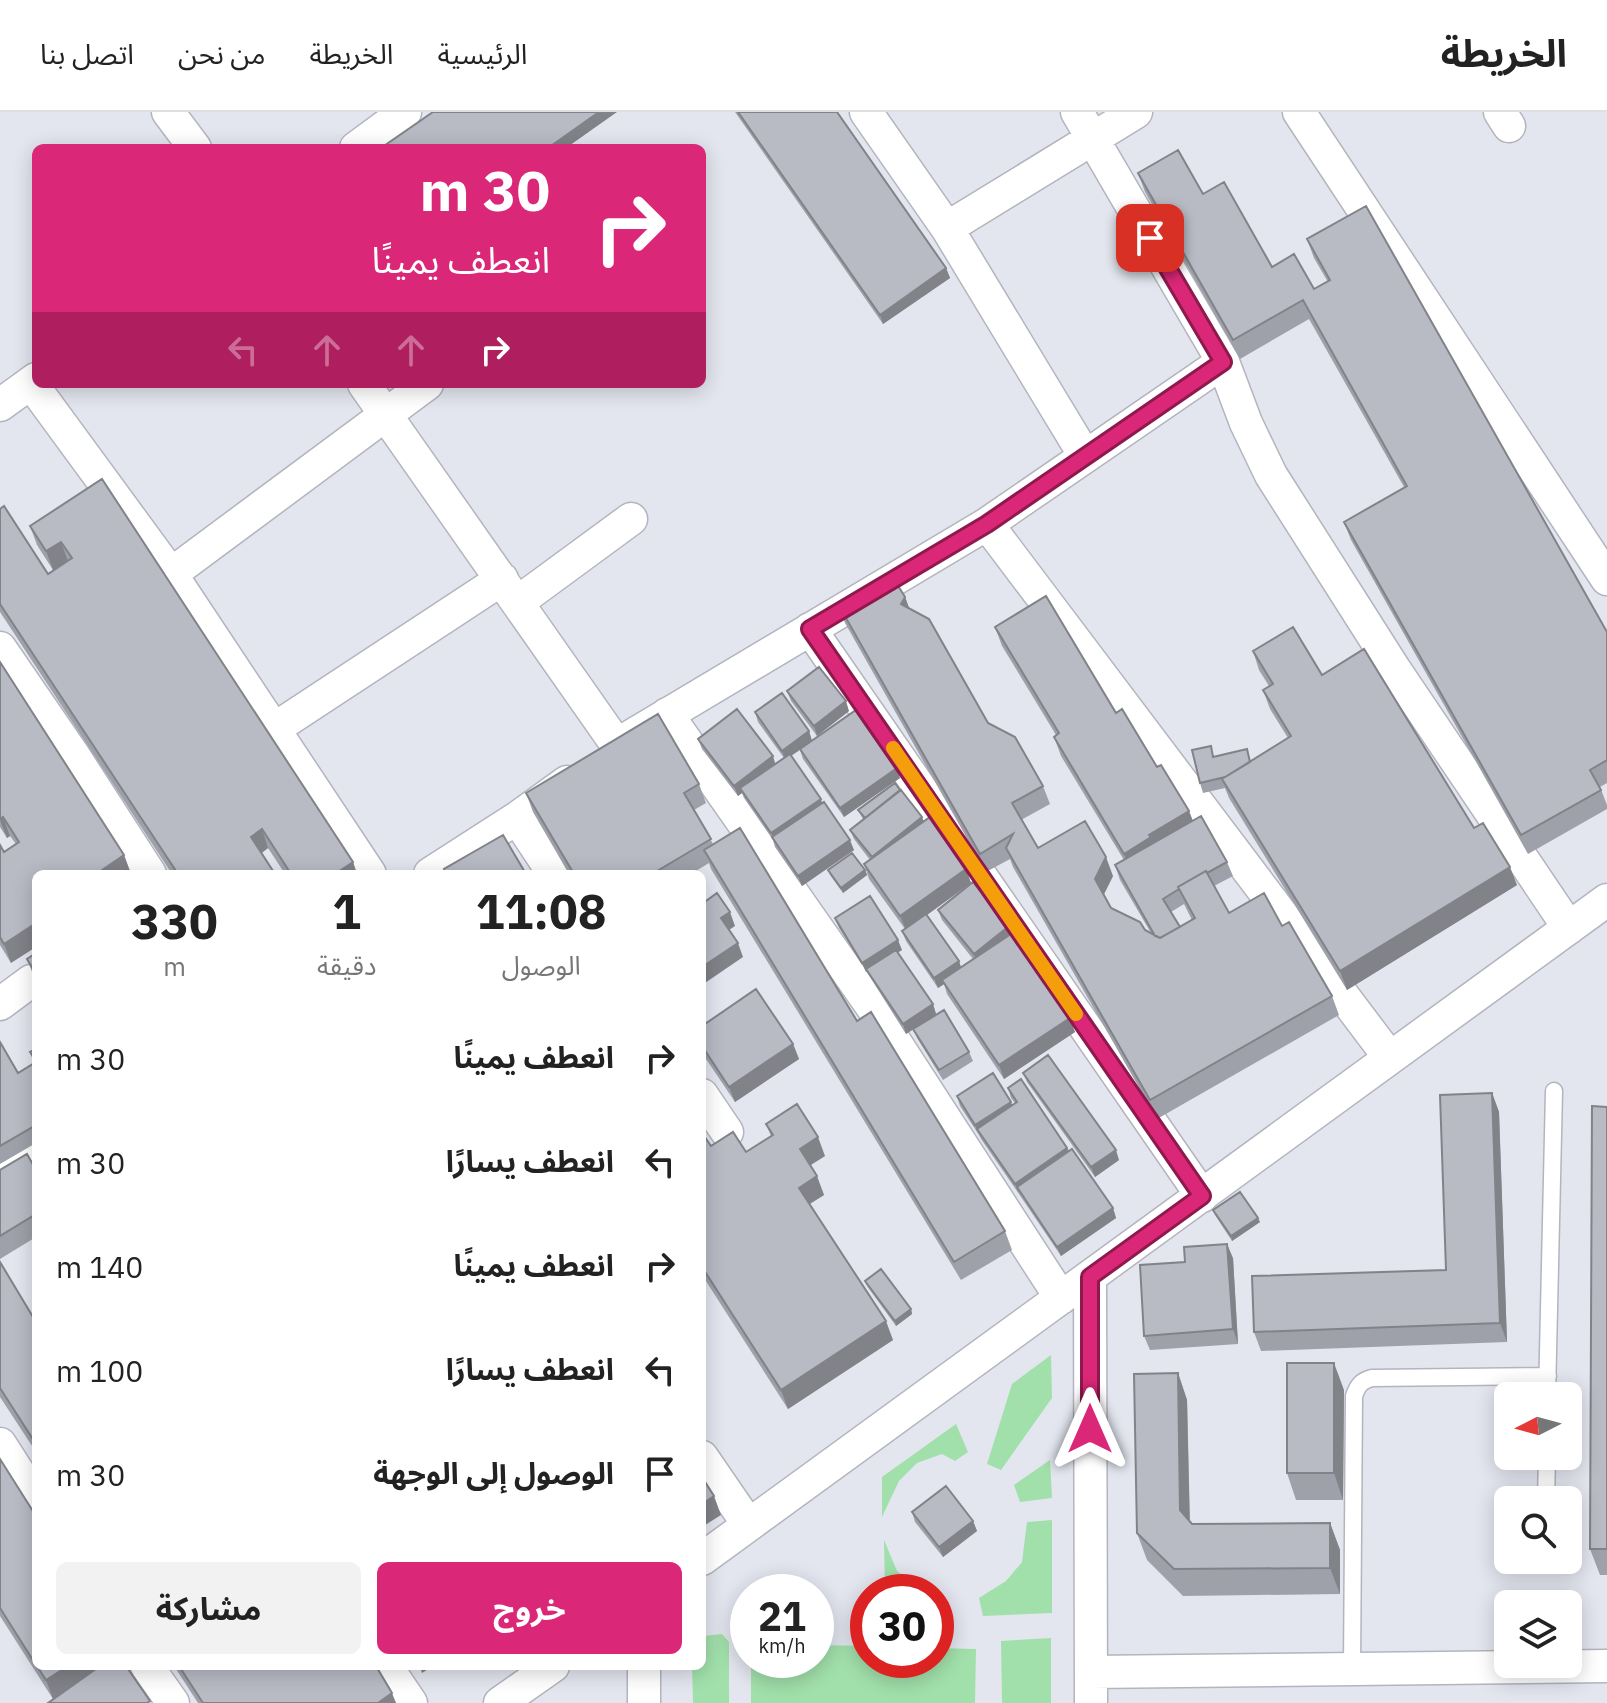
<!DOCTYPE html>
<html lang="ar">
<head>
<meta charset="utf-8">
<style>
  :root { --surface:#fff; --page:#f2f2f2; --text:#222; --muted:#767676; --line:#e0e0e0; --accent:#db2777 }
  body { margin:0; font-family:"IBM Plex Sans","Noto Sans Arabic",sans-serif; background:var(--page); color:var(--text); direction:rtl; height:100vh; display:flex; flex-direction:column; font-size:30px; white-space:nowrap }
  * { box-sizing:border-box; margin:0 }
  p { font-size:26px; color:var(--muted) }
  .icon { flex:none; width:44px; height:44px; fill:none; stroke:currentColor; stroke-width:2; stroke-linecap:round; stroke-linejoin:round }
  .map { position:relative; flex:1; overflow:hidden; direction:ltr }
  .sheet { position:absolute; left:32px; top:758px; width:674px; height:800px; display:flex; flex-direction:column; background:var(--surface); border-radius:12px; box-shadow:0 4px 20px #0003; direction:rtl }
  .sheet>* { flex:none }
  .top-card { position:absolute; left:32px; top:32px; width:674px; height:244px; border-radius:12px; box-shadow:0 4px 20px #0003; direction:rtl; background:#db2777; color:#fff; overflow:hidden }
  .needle { width:52px; rotate:264deg }
  .buttons { position:absolute; left:1494px; top:1270px; display:grid; gap:16px }
  .buttons a { display:grid; place-items:center; width:88px; height:88px; border-radius:12px; background:var(--surface); box-shadow:0 4px 20px #0003; font-size:40px }
  .speed { position:absolute; left:730px; top:1462px; display:flex; gap:16px; font-size:40px; font-weight:700; text-align:center }
  .speed>* { display:grid; place-content:center; width:104px; height:104px; border-radius:50%; background:var(--surface); box-shadow:0 4px 20px #0003; line-height:1 }
  .speed small { font-size:20px; font-weight:400 }
  .speed .limit { border:12px solid #d22; background:#fff; color:#111 }
  .pin { position:absolute; display:grid; place-items:center; width:68px; height:68px; color:#fff; margin:-34px; border-radius:16px; box-shadow:0 4px 12px #0006 }
  .me { position:absolute; width:88px; margin:-44px; rotate:0deg; stroke-linejoin:round; filter:drop-shadow(0 0 6px #0008) }
  .turn { display:flex; align-items:center; gap:28px; height:168px; padding:0 24px; font-size:36px }
  .turn .icon { width:104px; height:104px; stroke-width:2.5 }
  .turn b { display:block; font-size:56px; line-height:68px }
  .lanes { display:flex; align-items:center; height:76px; padding:0 24px; background:#0003; justify-content:center; gap:40px; direction:ltr }
  .lanes .off { opacity:.35 }
  .eta { display:flex; justify-content:space-evenly; align-items:center; height:136px; text-align:center }
  .eta b { font-size:48px; font-weight:700; line-height:56px }
  .button { display:flex; gap:16px; margin-top:auto; padding:16px 24px }
  .button a { flex:1; height:92px; border-radius:12px; background:var(--accent); color:#fff; font-size:32px; font-weight:700; line-height:92px; text-align:center }
  .button a+a { background:var(--page); color:var(--text) }
  ul { padding:0; list-style:none }
  li { display:flex; align-items:center; gap:24px; height:104px; padding:0 24px }
  li div { flex:1 }
  li b { display:block; font-size:30px }
  li em { font-style:normal }
  header { display:flex; align-items:center; gap:48px; box-sizing:border-box; height:112px; padding:0 40px; background:var(--surface); border-bottom:2px solid var(--line) }
  header strong { font-size:38px }
  nav { display:flex; gap:44px; margin-inline-start:auto; font-size:28px }
  .map>svg:first-child { display:block }
  .green { fill:#a1e0ab }
  .lines { fill:none; stroke-linecap:round; stroke-linejoin:round }
  .lane-casing { stroke:#b3b5be; stroke-width:19 }
  .street-casing { stroke:#b3b5be; stroke-width:35 }
  .lane { stroke:#fff; stroke-width:16 }
  .street { stroke:#fff; stroke-width:32 }
  .wall { fill:#9ea1a9; fill-rule:evenodd }
  .shaded-wall { fill:#818389 }
  .building { fill:#b8bbc4; stroke:#818389; stroke-width:2 }
  .route-casing { stroke:#8e194d; stroke-width:20 }
  .route { stroke:#db2777; stroke-width:14 }
  .slow { stroke:#f59e0b; stroke-width:14 }
</style>
</head>
<body>
<header>
<strong>الخريطة</strong>
<nav><a>الرئيسية</a><a>الخريطة</a><a>من نحن</a><a>اتصل بنا</a></nav>
</header>
<div class="map">
<svg width="1607" height="1591" viewBox="0 0 1607 1591">
  <rect width="100%" height="100%" fill="#e3e6ef"/>
  <path class="green" d="M1051,1243L1052,1286L1001,1358L987,1352L1012,1272Z
    M956,1312L968,1340L955,1349L942,1342L917,1351L899,1369L882,1405V1365Z
    M1050,1348L1052,1386L1020,1390L1014,1373Z
    M1052,1408V1501L983,1504L979,1486L1006,1469L1022,1450L1027,1410Z
    M884,1428L897,1459L926,1480H885Z
    M722,1522L729,1530V1591H693L692,1554H702V1524Z
    M1051,1526V1591H1002L1001,1529Z
    M816,1533L868,1534V1548H936V1536L976,1537L975,1591H751V1548H816Z"/>
  <g class="lines">
    <g class="lane-casing">
      <path id="lane" d="M1547,1284L1554,979
        M1546,1388L1547,1344
        M1352,1557L1354,1284C1358,1273 1361,1269 1372,1266L1548,1264"/>
    </g>
    <g class="street-casing">
      <path id="street" d="M168,0L195,36
        M866,0L947,116L1085,344
        M1077,0L1223,250L1246,311L1271,363L1395,558L1569,816
        M1299,0L1607,467
        M1500,0L1509,14
        M356,36L405,0
        M947,116L1136,0
        M31,271L171,462L370,762
        M364,272L617,633
        M0,293L36,267
        M987,412L1390,946
        M171,462L427,272
        M518,490L631,407
        M810,517L1202,1084
        M0,536L72,641L150,762
        M667,602L875,899L1061,1186
        M274,617L502,467
        M623,629L987,412L1223,250
        M517,706L554,762
        M430,762L517,706L567,670
        M0,892L31,869
        M702,983L727,1020
        M0,1067L36,1041
        M1090,1165L1091,1591
        M0,1332L36,1388
        M702,1345L748,1412
        M702,1447L1607,788
        M147,1554L173,1591
        M386,1554L411,1591
        M644,1554V1591
        M1091,1560L1607,1554
        M500,1591L553,1554"/>
    </g>
    <use href="#lane" class="lane"/>
    <use href="#street" class="street"/>
  </g>
  <path class="wall" d="M735,0H837L946,156L950,166L883,212Z
    M1138,61L1203,82L1272,155L1314,177L1328,170L1314,146L1307,127L1607,520V671L1600,675L1607,693V697L1528,742L1351,428L1344,410L1404,375L1309,207L1240,247L1145,80Z
    M102,367L353,750L357,762H285L268,736L261,741L275,762H172L0,500V397L48,462L53,458L37,433L30,414Z
    M905,485L909,496L988,611L1043,674L1050,692L1021,708L1038,736L1113,764L1104,782L1111,796L1151,821L1120,768L1115,753L1124,748L1061,644L1054,625L1056,623L1002,534L995,515L1116,601L1189,699L1193,709L1227,750L1233,764L1214,774L1229,801L1282,814L1332,884L1339,903L1157,1007L1013,755L1010,747L986,760L845,511L838,492ZM1184,792L1192,808L1180,815L1171,800Z
    M1253,539L1322,563L1474,716L1517,773L1347,878L1229,686L1225,676L1203,681L1200,671L1214,644L1251,649L1288,626L1270,597L1263,578L1269,574L1259,558Z
    M0,550L124,743L131,762H36L11,851L0,833V733L4,740L16,732L10,724L7,726L0,715Z
    M787,579L849,599L817,624L791,589Z
    M755,600L809,619L812,629L900,666L844,705L803,647L800,638L791,644L854,738L802,774L775,735L773,728L744,686L742,681L738,684L702,637L698,627L776,652L784,646L758,610Z
    M699,672L706,691L694,698L713,732L857,909L1005,1119L1012,1138L961,1168L711,757L709,751L691,762H569L533,700L526,681Z
    M858,698L924,710L966,757L971,771L927,803L959,849L961,855L973,847L942,808L938,798L1009,814L1011,822L1075,920L1004,967L947,882L944,872L938,876L906,829L902,819L905,817L869,767L864,752L870,748L854,727L850,718L863,707Z
    M828,758H865L867,763L843,781L830,763Z
    M835,806L902,838L898,840L933,892L936,902L969,940L973,949L943,968L917,926L914,917L906,922L839,816Z
    M36,841V870L27,847Z
    M702,914L793,932L799,947L735,990L702,941Z
    M0,930L18,961L34,951L30,940L36,937V1031L0,1052Z
    M1023,961L1119,1048L1095,1065L1027,970Z
    M1008,976L1067,1036L1113,1096L1116,1106L1061,1144L1019,1082L981,1027L979,1023L960,994L957,984L1013,993L1015,991L1011,986Z
    M1492,981L1499,1000L1507,1230L1261,1239L1254,1220L1446,1158Z
    M1607,995V1463H1600L1590,1437Z
    M766,1012L825,1044L811,1053L824,1083L810,1092L893,1228L788,1297L702,1163V1021L711,1034L746,1040L771,1024Z
    M0,1058H36V1125L0,1147Z
    M1213,1098L1260,1110L1232,1129L1215,1103Z
    M1233,1146L1238,1232L1150,1238L1144,1224L1185,1150Z
    M0,1150L36,1210V1340L0,1285Z
    M865,1169L911,1197L912,1202L896,1214L867,1174Z
    M1178,1261L1187,1288L1190,1410L1192,1412L1330,1411L1340,1438V1482L1183,1484L1147,1448L1137,1421Z
    M1344,1278L1343,1388H1296L1287,1361Z
    M0,1347L36,1554H126L53,1587L0,1504Z
    M912,1400L973,1409L977,1419L943,1445L915,1410Z
    M174,1554H376L396,1591H198Z"/>
  <path class="shaded-wall" d="M599,0H617L566,36H548Z
    M946,156L950,166L883,212L880,203Z
    M61,430L68,449L53,458L46,439Z
    M905,485L912,504L901,492Z
    M846,589L849,599L817,624L814,614Z
    M809,619L812,629L785,648L782,639Z
    M773,644L776,654L740,676L742,681L738,684L734,674Z
    M897,656L900,666L844,705L840,696Z
    M821,687L824,697L775,731L771,721Z
    M1189,699L1196,718L1131,761L1124,742L1149,723Z
    M3,705L10,724L7,726L0,708Z
    M922,705L926,715L876,755L872,745Z
    M262,717L268,736L258,744L251,725Z
    M850,728L854,738L802,774L798,764Z
    M124,743L131,762H103L102,758Z
    M1106,745L1113,764L1102,786L1095,767Z
    M353,750L357,762H335Z
    M1510,755L1517,773L1347,878L1340,859Z
    M966,757L971,771L906,818L900,804Z
    M865,758L867,763L843,781L841,776Z
    M730,800L735,814L726,820L721,806Z
    M36,811V835L11,851L4,832Z
    M1009,814L1012,824L977,852L974,842Z
    M898,828L902,838L866,860L862,851Z
    M738,831L743,845L702,873V855Z
    M959,849L962,859L942,868L944,872L938,876L934,866Z
    M933,892L936,902L906,922L903,912Z
    M1070,906L1075,920L1004,967L999,953Z
    M793,932L799,947L735,990L729,975Z
    M1492,981L1499,1000L1507,1230L1500,1211Z
    M1011,990L1015,1000L977,1017L979,1023L975,1013Z
    M818,1025L825,1044L807,1055L800,1037Z
    M1067,1036L1071,1046L1017,1075L1019,1082L1015,1072Z
    M1116,1038L1119,1048L1095,1065L1091,1055Z
    M817,1064L824,1083L806,1094L799,1076Z
    M1113,1096L1116,1106L1061,1144L1057,1135Z
    M1258,1106L1260,1110L1232,1129L1231,1124Z
    M1227,1132L1233,1146L1238,1232L1233,1217Z
    M911,1197L912,1202L896,1214L895,1209Z
    M886,1209L893,1228L788,1297L781,1278Z
    M1334,1251L1344,1278L1343,1388L1334,1361Z
    M1178,1261L1187,1288L1190,1425L1180,1398Z
    M714,1384L721,1403L702,1415V1392Z
    M973,1409L977,1419L943,1445L939,1435Z
    M1330,1411L1340,1438V1482L1330,1456Z
    M68,1554H104L53,1587L46,1568Z
    M420,1554H433L422,1561Z
    M392,1581L396,1591H378Z"/>
  <path class="building" d="M433,0H599L548,36H381Z
    M738,0H837L946,156L880,203Z
    M1178,38L1203,82L1224,70L1272,155L1294,142L1314,177L1330,168L1307,127L1366,94L1607,520V648L1590,658L1601,678L1521,723L1344,410L1407,374L1303,188L1233,228L1138,61Z
    M102,367L353,750L335,762H291L262,717L251,725L275,762H178L0,492V397L4,394L48,462L72,446L61,430L46,439L30,414Z
    M891,462L905,485L901,492L929,507L988,611L1015,625L1043,674L1012,691L1038,736L1085,709L1106,745L1095,767L1111,796L1140,810L1145,818L1160,826L1195,806L1178,775L1206,759L1229,801L1264,781L1282,814L1289,810L1332,884L1150,988L1006,736L1013,722L980,742L838,492Z
    M1046,484L1116,601L1122,597L1157,655L1161,653L1189,699L1149,723L1151,725L1124,742L1054,625L1059,621L995,515Z
    M1293,515L1322,563L1364,537L1474,716L1483,711L1510,755L1340,859L1222,667L1291,624L1263,578L1273,572L1253,539Z
    M0,550L124,743L102,758L104,762H36V811L4,832L0,825V733L4,740L19,730L3,705L0,707Z
    M819,555L846,589L814,614L787,579Z
    M782,581L809,619L782,639L755,600Z
    M737,597L773,644L734,674L698,627Z
    M856,598L897,656L840,696L800,637Z
    M658,602L699,672L684,681L711,727L652,762H574L526,681Z
    M1211,634L1213,645L1247,637L1250,650L1225,665L1200,671L1192,638Z
    M790,642L821,687L771,721L740,676Z
    M895,671L900,678L865,706L858,698Z
    M901,678L922,705L872,745L850,718Z
    M824,690L850,728L798,764L772,725Z
    M1201,704L1227,750L1207,761L1206,759L1178,775L1179,777L1163,787L1180,815L1160,826L1155,824L1115,753Z
    M930,705L966,757L900,804L864,752Z
    M740,716L857,909L871,900L1005,1119L954,1150L704,738Z
    M503,723L526,762H446L444,757Z
    M852,741L865,758L841,776L828,758Z
    M973,770L1009,814L974,842L938,798Z
    M717,781L730,800L721,806L738,831L702,855V792Z
    M870,784L898,828L862,851L835,806Z
    M926,802L959,849L934,866L902,819Z
    M1014,820L1070,906L999,953L942,868Z
    M896,838L933,892L903,912L866,857Z
    M36,841V862L27,847Z
    M756,877L793,932L729,975L702,934V914Z
    M944,898L969,940L939,958L913,917Z
    M0,930L18,961L36,950V1013L0,1034Z
    M36,937V949L30,940Z
    M1048,943L1116,1038L1091,1055L1023,961Z
    M993,961L1011,990L975,1013L957,984Z
    M1021,967L1067,1036L1015,1072L977,1017L1017,990L1008,976Z
    M1492,981L1500,1211L1254,1220L1252,1164L1446,1158L1440,983Z
    M797,992L818,1025L800,1037L817,1064L799,1076L886,1209L781,1278L702,1155V1021L711,1034L733,1020L746,1040L773,1023L766,1012Z
    M1592,994L1607,995V1437H1590Z
    M1072,1037L1113,1096L1057,1135L1017,1075Z
    M27,1042L36,1058V1102L0,1124V1058Z
    M1240,1080L1258,1106L1231,1124L1213,1098Z
    M1227,1132L1233,1217L1144,1224L1140,1153L1185,1150L1184,1135Z
    M0,1150L36,1210V1332L0,1276Z
    M881,1157L911,1197L895,1209L865,1169Z
    M1287,1251H1334V1361H1287Z
    M1178,1261L1180,1398L1192,1412L1330,1411V1456L1174,1457L1137,1421L1134,1262Z
    M0,1347L36,1404V1553L0,1496Z
    M702,1365L714,1384L702,1392Z
    M946,1374L973,1409L939,1435L912,1400Z
    M37,1554H68L46,1568Z
    M100,1554H126L150,1589L147,1591H48Z
    M179,1554H376L392,1581L378,1591H203Z"/>
  <g class="lines">
    <g class="route-casing">
      <path id="route" d="M1090,1317V1165L1202,1084L810,517L987,412L1223,250L1150,126"/>
    </g>
    <use href="#route" class="route"/>
    <path class="slow" d="M893,636L1076,902"/>
  </g>
</svg>
<div class="buttons">
<a><svg class="needle" viewBox="-14 -14 28 28"><path d="M0-13l5 13h-10z" fill="#e53935"/><path d="M0 13l5-13h-10z" fill="#767676"/></svg></a>
<a><svg class="icon" aria-label="search" viewBox="0 0 24 24"><circle cx="10" cy="10" r="6"/><path d="M15 15l6 6"/></svg></a>
<a><svg class="icon" aria-label="layers" viewBox="0 0 24 24"><path d="M12 4l9 5-9 5-9-5zM3 14l9 5 9-5"/></svg></a>
</div>
<div class="speed"><div>21<small>km/h</small></div><div class="limit">30</div></div>
<div class="pin" style="left:1150px;top:126px;background:#d93025"><svg class="icon" aria-label="arrive" viewBox="0 0 24 24"><path d="M6 21V4h12l-3 4 3 4H6"/></svg></div>
<svg class="me" style="left:1090px;top:1317px" viewBox="-20 -20 40 40"><path d="M0-17L14 15 0 8-14 15z" fill="#db2777" stroke="#fff" stroke-width="4"/></svg>
<div class="top-card">
<div class="turn"><svg class="icon" aria-label="right" viewBox="0 0 24 24"><path d="M7 20v-9h11M14 6l5 5-5 5"/></svg><div><b>30 m</b>انعطف يمينًا</div></div>
<div class="lanes"><svg class="icon off" aria-label="left" viewBox="0 0 24 24"><path d="M17 20v-9H6M10 6l-5 5 5 5"/></svg><svg class="icon off" aria-label="ahead" viewBox="0 0 24 24"><path d="M12 20V5M6 11l6-6 6 6"/></svg><svg class="icon off" aria-label="ahead" viewBox="0 0 24 24"><path d="M12 20V5M6 11l6-6 6 6"/></svg><svg class="icon" aria-label="right" viewBox="0 0 24 24"><path d="M7 20v-9h11M14 6l5 5-5 5"/></svg></div>
</div>
<section class="sheet">
<div class="eta">
<div><b>11:08</b><p>الوصول</p></div>
<div><b>1</b><p>دقيقة</p></div>
<div><b>330</b><p>m</p></div>
</div>
<ul>
<li><svg class="icon" aria-label="right" viewBox="0 0 24 24"><path d="M7 20v-9h11M14 6l5 5-5 5"/></svg><div><b>انعطف يمينًا</b></div><em>30 m</em></li>
<li><svg class="icon" aria-label="left" viewBox="0 0 24 24"><path d="M17 20v-9H6M10 6l-5 5 5 5"/></svg><div><b>انعطف يسارًا</b></div><em>30 m</em></li>
<li><svg class="icon" aria-label="right" viewBox="0 0 24 24"><path d="M7 20v-9h11M14 6l5 5-5 5"/></svg><div><b>انعطف يمينًا</b></div><em>140 m</em></li>
<li><svg class="icon" aria-label="left" viewBox="0 0 24 24"><path d="M17 20v-9H6M10 6l-5 5 5 5"/></svg><div><b>انعطف يسارًا</b></div><em>100 m</em></li>
<li><svg class="icon" aria-label="arrive" viewBox="0 0 24 24"><path d="M6 21V4h12l-3 4 3 4H6"/></svg><div><b>الوصول إلى الوجهة</b></div><em>30 m</em></li>
</ul>
<div class="button"><a>خروج</a><a>مشاركة</a></div>
</section>
</div>
</body>
</html>
